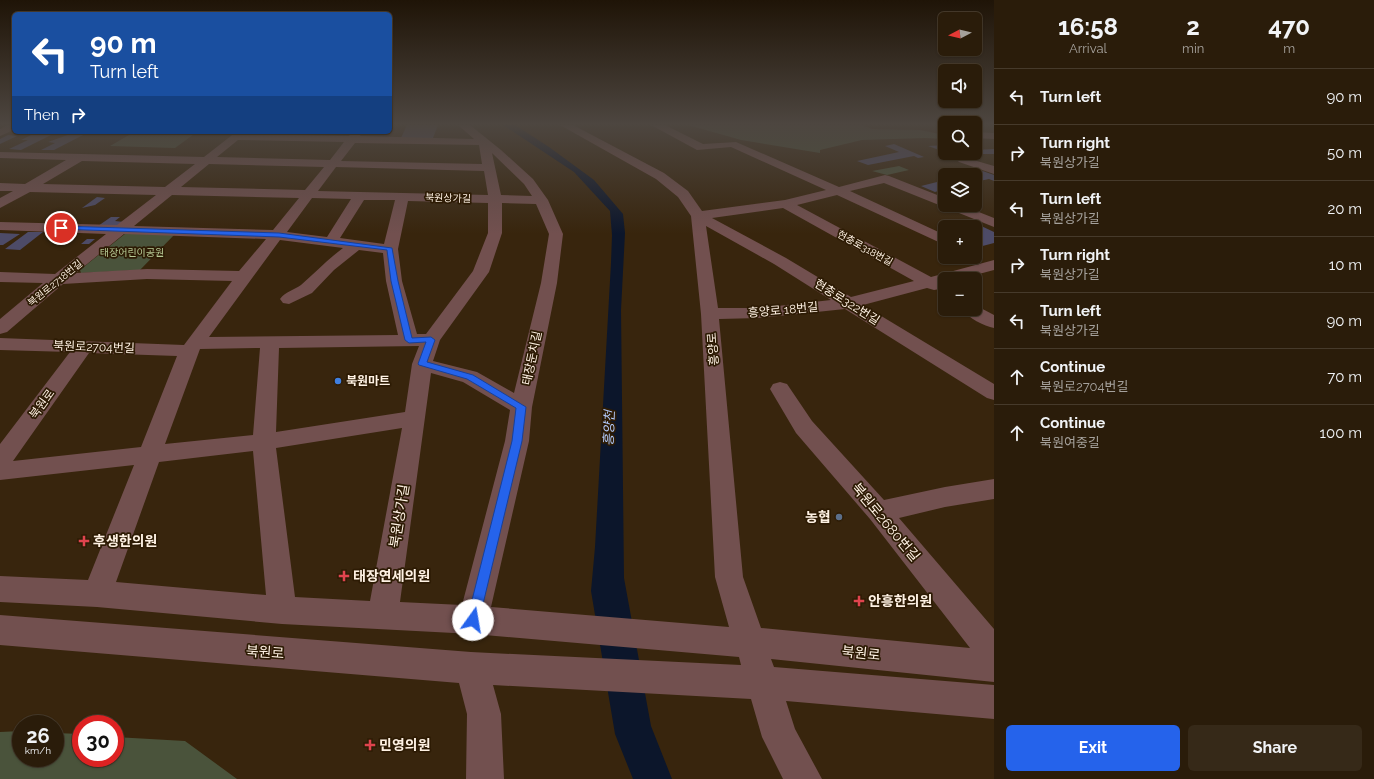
<!DOCTYPE html>
<html lang="en">
<head>
<meta charset="utf-8">
<style>
  :root { --surface:#2a1c0a; --page:#362918; --text:#f1f3f6; --muted:#a5a19c; --line:#463a2b; --accent:#2563eb }
  body { margin:0; font-family:Raleway,"Noto Sans KR",sans-serif; background:var(--page); color:var(--text); height:100vh; display:flex; flex-direction:column; font-size:15px; white-space:nowrap }
  * { box-sizing:border-box; margin:0 }
  p { font-size:13px; color:var(--muted) }
  .icon { flex:none; width:22px; height:22px; fill:none; stroke:currentColor; stroke-width:2; stroke-linecap:round; stroke-linejoin:round }
  .map { position:relative; flex:1; overflow:hidden }
  .details { display:flex; flex-direction:column; background:var(--surface); width:380px }
  .details>* { flex:none }
  .top-card { position:absolute; left:12px; top:12px; width:380px; height:122px; border-radius:6px; box-shadow:0 1px 3px #0004,0 0 0 1px var(--line); background:#1a4fa0; color:#fff; overflow:hidden }
  .needle { width:26px; rotate:263deg }
  .controls { position:absolute; left:938px; top:12px; display:grid; gap:8px }
  .controls a { display:grid; place-items:center; width:44px; height:44px; border-radius:6px; background:var(--surface); box-shadow:0 1px 3px #0004,0 0 0 1px var(--line); font-size:20px }
  .speed { position:absolute; left:12px; top:715px; display:flex; gap:8px; font-size:20px; font-weight:700; text-align:center }
  .speed>* { display:grid; place-content:center; width:52px; height:52px; border-radius:50%; background:var(--surface); box-shadow:0 1px 3px #0004,0 0 0 1px var(--line); line-height:1 }
  .speed small { font-size:10px; font-weight:400 }
  .speed .limit { border:6px solid #d22; background:#fff; color:#111 }
  .pin { position:absolute; display:grid; place-items:center; width:34px; height:34px; color:#fff; margin:-17px; border:2px solid #fff; border-radius:50%; box-shadow:0 1px 4px #0007 }
  .me { position:absolute; width:44px; margin:-22px; rotate:13deg; stroke-linejoin:round; filter:drop-shadow(0 0 3px #0008) }
  .turn { display:flex; align-items:center; gap:14px; height:84px; padding:0 12px; font-size:18px }
  .turn .icon { width:52px; height:52px; stroke-width:2.5 }
  .turn b { display:block; font-size:28px; line-height:34px }
  .then { display:flex; align-items:center; height:38px; padding:0 12px; background:#0003; gap:8px; font-size:15px }
  .eta { display:flex; justify-content:space-evenly; align-items:center; height:68px; text-align:center }
  .eta b { font-size:24px; font-weight:700; line-height:28px }
  .primary-button { display:flex; gap:8px; margin-top:auto; padding:8px 12px }
  .primary-button a { flex:1; height:46px; border-radius:6px; background:var(--accent); color:#fff; font-size:16px; font-weight:700; line-height:46px; text-align:center }
  .primary-button a+a { background:var(--page); color:var(--text) }
  ul { padding:0; list-style:none }
  li { display:flex; align-items:center; gap:12px; height:56px; padding:0 12px; border-top:1px solid var(--line) }
  li div { flex:1 }
  li b { display:block; font-size:15px }
  li em { font-style:normal }
  main { display:flex; flex:1; min-height:0 }
  .map>svg:first-child { display:block }
  .green { fill:#4a533b }
  .water { fill:#0c162b }
  .building { fill:#4d4b67 }
  .lines { fill:none; stroke-linecap:round; stroke-linejoin:round }
  .minor { fill:#72504f; fill-rule:evenodd }
  .route { fill:#2563eb; stroke:#184099 }
  .shop-dot { fill:#3f7fe0; stroke:#2d1b04; stroke-width:1.5 }
  .service-dot { fill:#5c6f8a; stroke:#2d1b04; stroke-width:1.5 }
  .health-dot { fill:#e0444e; stroke:#2d1b04; stroke-width:1.5 }
  .labels { text-anchor:middle; dominant-baseline:central; stroke-width:3.5; stroke-linejoin:round; paint-order:stroke }
  .far-street-label { font-size:10px; fill:#fef1e3; stroke:#2d1b04 }
  .far-park-label { font-size:10px; fill:#b6ca95; stroke:#2d1b04 }
  .street-label { font-size:12px; fill:#fef1e3; stroke:#2d1b04 }
  .poi-label { font-size:12px; font-weight:bold; fill:#fef1e3; stroke:#2d1b04; text-anchor:start }
  .water-label { font-size:13px; font-style:italic; fill:#b3ccfe; stroke:#2d1b04 }
  .near-street-label { font-size:14px; fill:#fef1e3; stroke:#2d1b04 }
  .near-poi-label { font-size:14px; font-weight:bold; fill:#fef1e3; stroke:#2d1b04; text-anchor:start }
</style>
</head>
<body>
<main>
<div class="map">
<svg width="994" height="779" viewBox="0 0 994 779">
  <rect width="100%" height="100%" fill="#38250d"/>
  <path class="green" d="M688,125H862L872,129L920,130L945,135V139L925,138L862,140L820,150V153L741,140Z
    M134,132H197L175,148L110,146Z
    M899,166L909,170L887,175L872,171Z
    M126,233L175,234L140,270L81,273L80,270Z
    M21,731V758H55V733L81,734V758H115V737L185,741L237,779H0V732Z"/>
  <path class="water" d="M503,125H515L549,147L594,180L623,214L625,233L621,310L624,578L651,726L672,779H633L615,734L591,591L595,547L611,263L612,235L610,211L574,172Z"/>
  <path class="building" d="M407,125H438L433,138H401Z
    M45,132H57L21,150L9,149L28,140H21L33,134H40Z
    M76,132H89L54,150H41L55,143L48,142Z
    M8,135L17,136L0,144V139Z
    M894,144L924,157L918,158L914,156L868,165L857,161L899,152L885,146Z
    M945,145V152L928,146Z
    M994,149V154H981L975,151V150Z
    M974,168L994,175V181L989,179L975,182V175H970L973,174L965,170Z
    M945,180V189L935,192L921,186Z
    M97,197L105,198L95,205L82,208Z
    M111,217H120L115,221L124,222L117,227L98,226Z
    M977,224L994,232V243L975,248V227L967,226Z
    M28,232H43L20,250L5,249Z
    M0,233L20,234L3,245H0Z
    M87,239H95L89,244H81Z"/>
  <g class="lines">
    <path class="minor" d="M7,125H14V130L0,136V129Z
      M458,125H470L501,150L533,179L548,200L563,234L557,283L532,407L529,441L491,607L729,627L715,577L701,314L691,216L678,197L656,179L560,125H573L664,173L688,191L702,211L785,200L826,190L731,147L697,150L651,125H665L703,144L736,142L839,187L885,175L889,176L945,198V205H961L994,218V227L884,183L850,191L945,235V245L837,195L797,205L931,277L994,260V270L960,279H945V283L942,284L940,289L934,290L927,288L863,305L994,384V400L987,398L845,309L759,318L719,319L743,577L761,628L970,648L870,519L796,433L770,389L773,384L780,382L787,384L812,421L884,500L945,487L994,479V499L945,507L899,518L994,629V682L771,659L774,667L994,685V719L786,701L795,729L822,779H783L762,737L751,699L493,685L501,714L504,779H466L467,714L459,683L0,645V615L471,652L741,665L739,657L473,634L282,624L97,607L0,602V576L88,580L134,465L0,480V444L70,352L0,350V338L184,345L232,281L147,279L63,284L7,332L0,334V319L43,283L0,282V272L55,274L106,234L0,230V222L117,225L156,195L30,192L0,208V198L13,191H0V183L25,184L66,160L0,158V152L204,157L236,132H247L246,134L349,136L353,132H363L360,136L474,139ZM238,140L344,142L330,160L217,157ZM355,143L479,145L482,164L341,161ZM492,153L524,184L532,196L501,195ZM82,161L195,164L165,187L43,184ZM209,164L324,167L305,190L181,187ZM336,167L484,171L488,195L318,191ZM172,195L299,198L273,230L134,226ZM312,198L351,199L327,237L287,232ZM364,200H395L384,244L340,238ZM408,201L488,203V233L473,271L426,334H417L402,281L398,249ZM502,203L536,204L549,234L541,283L514,393L477,372L433,361L440,340L489,272L502,233ZM783,208L914,281L851,297L786,258L712,218ZM706,226L774,264L831,300L759,308H718ZM124,234L266,239L239,271L147,269L76,273ZM280,240L343,248C328,259 315,273 301,285C294,290 285,292 280,299L283,303L289,304L312,293L334,270L359,250L383,253L386,281L398,335L209,337ZM419,346L412,364L405,412L276,432L279,348ZM260,348L253,435L165,444L200,349ZM89,353L177,356L141,447L13,461ZM431,373L463,382L510,410L505,441L462,605L400,602ZM402,428L370,601L295,597L276,448ZM253,451L266,595L116,582L159,462Z
      M975,132L994,133V139L975,138Z
      M963,157L994,166V174L959,162L957,160L959,158Z
      M975,305L994,315V328C984,326 968,318 962,309H975Z"/>
  </g>
  <linearGradient id="sky" x2="0" y2="1"><stop stop-color="#1f1407"/><stop offset="0.53" stop-color="#4d4640"/><stop offset="1" stop-color="#4d4640" stop-opacity="0"/></linearGradient>
  <rect width="994" height="234" fill="url(#sky)"/>
  <path class="route" d="M61,226L279,233L392,248L398,281L412,338L431,337L435,340L427,362L473,375L526,407L522,441L478,625L473,626L469,625L467,620L512,441L516,408L467,379L419,365L418,364L426,342L409,343L405,340L391,281L387,250L279,237L59,229L58,228Z"/>
  <circle class="shop-dot" cx="338" cy="381" r="4"/>
  <circle class="service-dot" cx="839" cy="517" r="4"/>
  <g class="health-dot">
    <path d="M82 535h4v4h4v4h-4v4h-4v-4h-4v-4h4z"/>
    <path d="M342 570h4v4h4v4h-4v4h-4v-4h-4v-4h4z"/>
    <path d="M857 595h4v4h4v4h-4v4h-4v-4h-4v-4h4z"/>
    <path d="M368 739h4v4h4v4h-4v4h-4v-4h-4v-4h4z"/>
  </g>
  <g class="labels">
    <g class="far-street-label">
      <text transform="translate(448 198) rotate(2)">북원상가길</text>
      <text transform="translate(865 248) rotate(29)">현충로318번길</text>
      <text transform="translate(55 283) rotate(-39)">북원로2718번길</text>
    </g>
    <g class="far-park-label">
      <text x="132" y="252">태장어린이공원</text>
    </g>
    <g class="street-label">
      <text transform="translate(847 302) rotate(32)">현충로322번길</text>
      <text transform="translate(783 310) rotate(-5)">흥양로 18번길</text>
      <text transform="translate(94 347) rotate(2)">북원로2704번길</text>
      <text transform="translate(713 349) rotate(-94)">흥양로</text>
      <text transform="translate(532 358) rotate(-78)">태장둔치길</text>
      <text transform="translate(42 404) rotate(-54)">북원로</text>
    </g>
    <g class="poi-label">
      <text x="346" y="381">북원마트</text>
    </g>
    <g class="water-label">
      <text transform="translate(609 428) rotate(-88)">흥양천</text>
    </g>
    <g class="near-street-label">
      <text transform="translate(399 516) rotate(-81)">북원상가길</text>
      <text transform="translate(886 522) rotate(50)">북원로2680번길</text>
      <text transform="translate(265 652) rotate(4)">북원로</text>
      <text transform="translate(861 653) rotate(6)">북원로</text>
    </g>
    <g class="near-poi-label">
      <text x="831" y="517" text-anchor="end">농협</text>
      <text x="93" y="541">후생한의원</text>
      <text x="353" y="576">태장연세의원</text>
      <text x="868" y="601">안흥한의원</text>
      <text x="379" y="745">민영의원</text>
    </g>
  </g>
</svg>
<div class="controls">
<a><svg class="needle" viewBox="-14 -14 28 28"><path d="M0-13l5 13h-10z" fill="#e53935"/><path d="M0 13l5-13h-10z" fill="#a5a19c"/></svg></a>
<a><svg class="icon" aria-label="sound" viewBox="0 0 24 24"><path d="M4 9h4l5-4v14l-5-4H4zM17 9q2 3 0 6"/></svg></a>
<a><svg class="icon" aria-label="search" viewBox="0 0 24 24"><circle cx="10" cy="10" r="6"/><path d="M15 15l6 6"/></svg></a>
<a><svg class="icon" aria-label="layers" viewBox="0 0 24 24"><path d="M12 4l9 5-9 5-9-5zM3 14l9 5 9-5"/></svg></a>
<a>+</a>
<a>−</a>
</div>
<div class="speed"><div>26<small>km/h</small></div><div class="limit">30</div></div>
<div class="pin" style="left:61px;top:228px;background:#d93025"><svg class="icon" aria-label="arrive" viewBox="0 0 24 24"><path d="M6 21V4h12l-3 4 3 4H6"/></svg></div>
<svg class="me" style="left:473px;top:620px" viewBox="-20 -20 40 40"><circle r="19" fill="#fff"/><path d="M0-13L10 11 0 6-10 11z" fill="#2563eb"/></svg>
<div class="top-card">
<div class="turn"><svg class="icon" aria-label="left" viewBox="0 0 24 24"><path d="M17 20v-9H6M10 6l-5 5 5 5"/></svg><div><b>90 m</b>Turn left</div></div>
<div class="then">Then<svg class="icon" aria-label="right" viewBox="0 0 24 24"><path d="M7 20v-9h11M14 6l5 5-5 5"/></svg></div>
</div>
</div>
<section class="details">
<div class="eta">
<div><b>16:58</b><p>Arrival</p></div>
<div><b>2</b><p>min</p></div>
<div><b>470</b><p>m</p></div>
</div>
<ul>
<li><svg class="icon" aria-label="left" viewBox="0 0 24 24"><path d="M17 20v-9H6M10 6l-5 5 5 5"/></svg><div><b>Turn left</b></div><em>90 m</em></li>
<li><svg class="icon" aria-label="right" viewBox="0 0 24 24"><path d="M7 20v-9h11M14 6l5 5-5 5"/></svg><div><b>Turn right</b><p>북원상가길</p></div><em>50 m</em></li>
<li><svg class="icon" aria-label="left" viewBox="0 0 24 24"><path d="M17 20v-9H6M10 6l-5 5 5 5"/></svg><div><b>Turn left</b><p>북원상가길</p></div><em>20 m</em></li>
<li><svg class="icon" aria-label="right" viewBox="0 0 24 24"><path d="M7 20v-9h11M14 6l5 5-5 5"/></svg><div><b>Turn right</b><p>북원상가길</p></div><em>10 m</em></li>
<li><svg class="icon" aria-label="left" viewBox="0 0 24 24"><path d="M17 20v-9H6M10 6l-5 5 5 5"/></svg><div><b>Turn left</b><p>북원상가길</p></div><em>90 m</em></li>
<li><svg class="icon" aria-label="ahead" viewBox="0 0 24 24"><path d="M12 20V5M6 11l6-6 6 6"/></svg><div><b>Continue</b><p>북원로2704번길</p></div><em>70 m</em></li>
<li><svg class="icon" aria-label="ahead" viewBox="0 0 24 24"><path d="M12 20V5M6 11l6-6 6 6"/></svg><div><b>Continue</b><p>북원여중길</p></div><em>100 m</em></li>
</ul>
<div class="primary-button"><a>Exit</a><a>Share</a></div>
</section>
</main>
</body>
</html>
